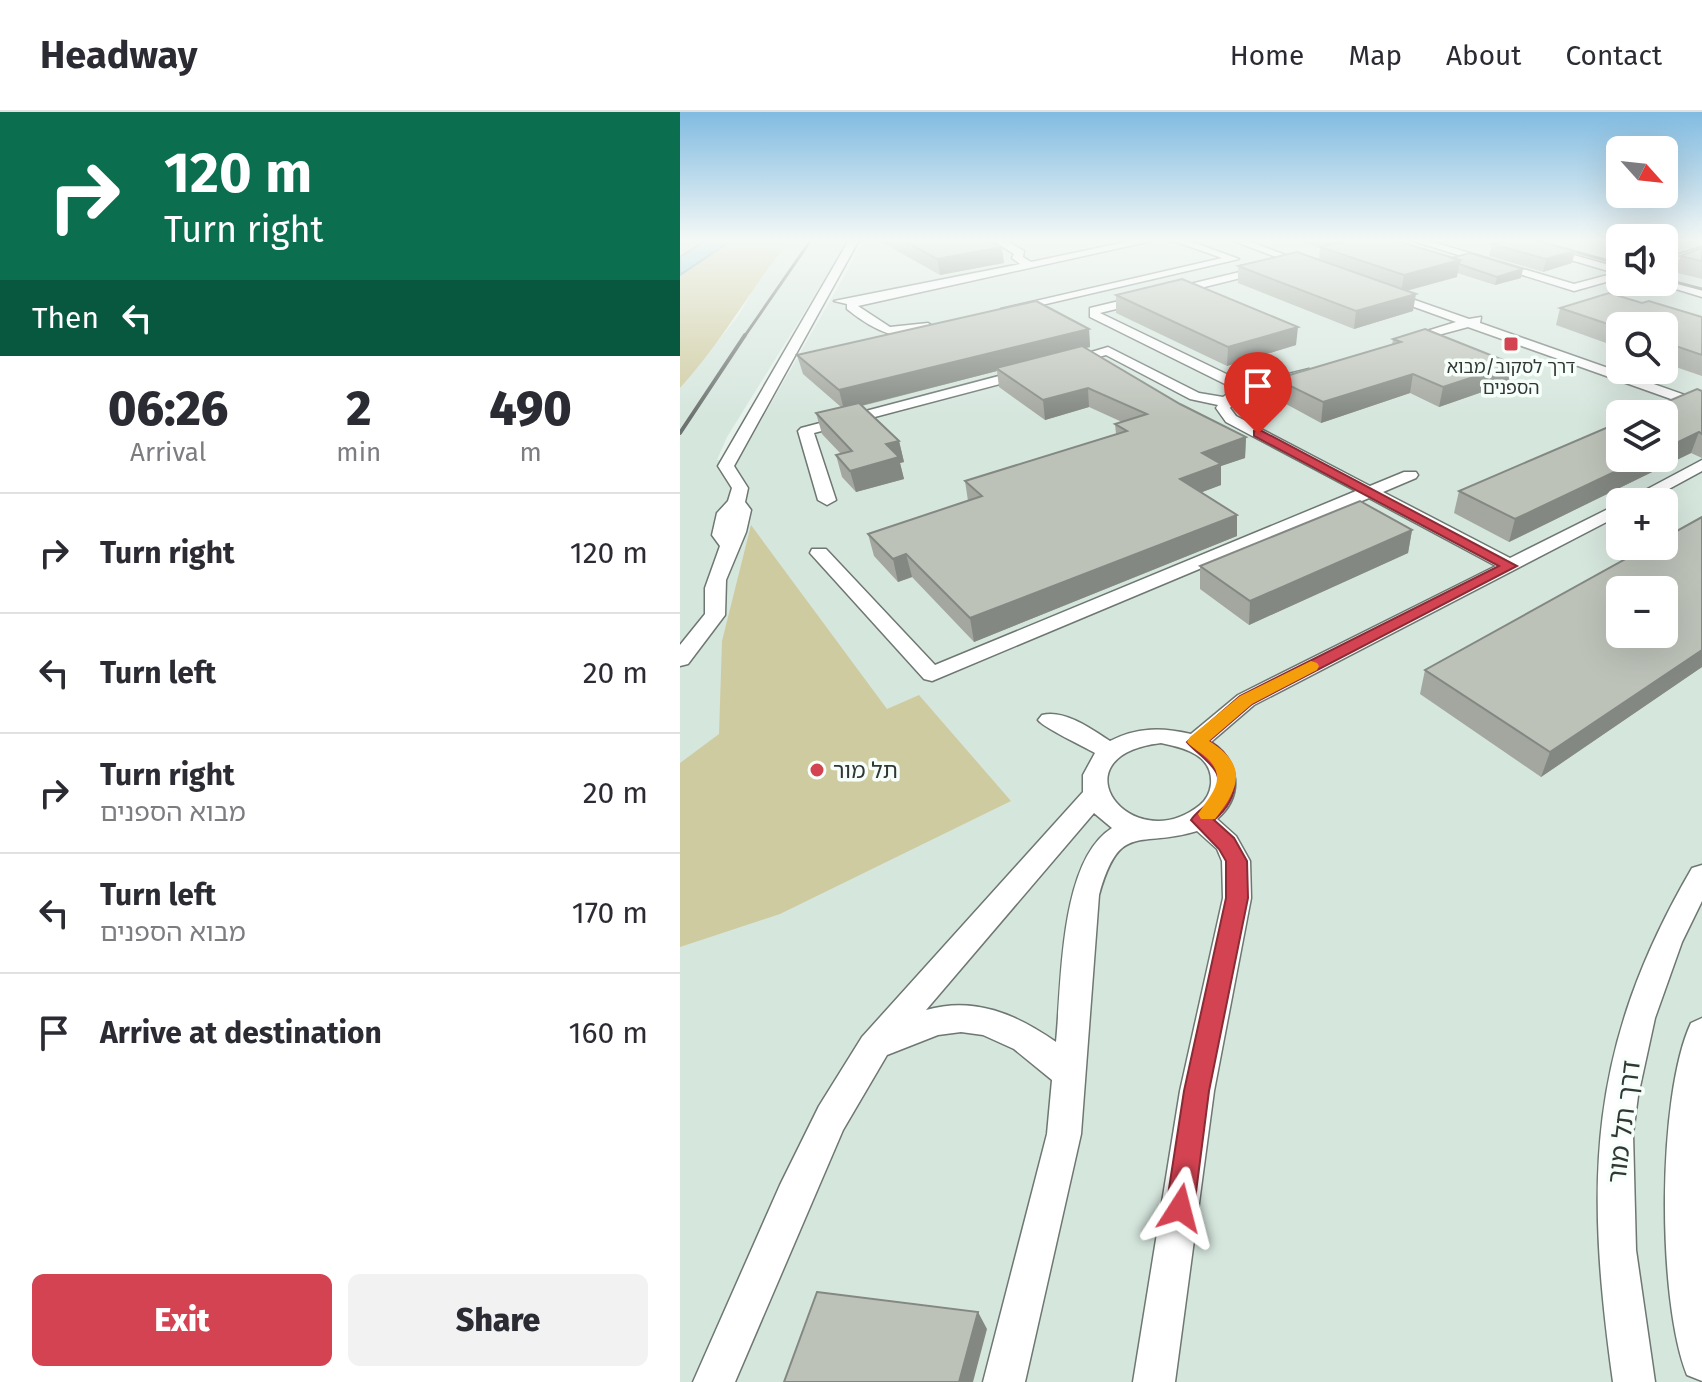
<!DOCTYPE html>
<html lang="en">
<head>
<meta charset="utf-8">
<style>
  :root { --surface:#fff; --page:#f2f2f3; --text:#2b2b33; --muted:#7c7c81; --line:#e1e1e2; --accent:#d44352 }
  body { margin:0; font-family:"Fira Sans","Noto Sans Hebrew",sans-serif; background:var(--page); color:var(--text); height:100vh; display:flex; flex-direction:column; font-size:30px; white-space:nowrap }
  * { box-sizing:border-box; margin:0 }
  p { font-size:26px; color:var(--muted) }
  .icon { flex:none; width:44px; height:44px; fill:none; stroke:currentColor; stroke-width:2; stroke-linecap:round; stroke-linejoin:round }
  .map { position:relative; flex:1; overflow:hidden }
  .details { display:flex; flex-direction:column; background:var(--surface); width:680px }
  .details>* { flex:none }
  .hud { background:#0b6e4f; color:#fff; overflow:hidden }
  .needle { width:52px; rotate:117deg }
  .controls { position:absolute; left:926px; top:24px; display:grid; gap:16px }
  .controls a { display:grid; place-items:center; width:72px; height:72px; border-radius:12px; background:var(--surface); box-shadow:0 8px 32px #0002; font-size:40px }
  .pin { position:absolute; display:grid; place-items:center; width:68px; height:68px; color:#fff; margin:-82px -34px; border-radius:50% 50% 50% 0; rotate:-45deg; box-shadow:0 0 8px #0007 }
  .pin .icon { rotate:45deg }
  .me { position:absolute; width:88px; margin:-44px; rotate:9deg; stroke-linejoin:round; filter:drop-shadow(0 0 6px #0008) }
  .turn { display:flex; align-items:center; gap:28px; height:168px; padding:0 32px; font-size:36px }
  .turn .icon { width:104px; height:104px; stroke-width:2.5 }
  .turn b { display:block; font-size:56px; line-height:68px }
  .then { display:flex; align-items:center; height:76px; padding:0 32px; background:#0003; gap:16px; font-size:30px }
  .eta { display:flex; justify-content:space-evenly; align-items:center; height:136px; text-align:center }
  .eta b { font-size:48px; font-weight:800; line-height:56px }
  .action { display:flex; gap:16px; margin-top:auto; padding:16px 32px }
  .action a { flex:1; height:92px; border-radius:12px; background:var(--accent); color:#fff; font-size:32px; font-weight:800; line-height:92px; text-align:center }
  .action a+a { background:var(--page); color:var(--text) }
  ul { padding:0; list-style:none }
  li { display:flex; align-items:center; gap:24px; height:120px; padding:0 32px; border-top:2px solid var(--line) }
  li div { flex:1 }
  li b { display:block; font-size:30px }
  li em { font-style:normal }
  header { display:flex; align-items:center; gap:48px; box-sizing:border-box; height:112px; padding:0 40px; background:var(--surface); border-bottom:2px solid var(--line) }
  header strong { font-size:38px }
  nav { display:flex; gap:44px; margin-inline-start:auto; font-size:28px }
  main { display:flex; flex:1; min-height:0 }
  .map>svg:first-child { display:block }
  .built { fill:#d5e6dd; fill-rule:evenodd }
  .green { fill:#cfcba0 }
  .water { fill:#86c6d7; stroke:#6d9ba6; stroke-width:2 }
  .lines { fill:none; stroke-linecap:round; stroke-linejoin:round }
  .minor-casing { stroke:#6e7772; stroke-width:3 }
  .minor { fill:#fff; fill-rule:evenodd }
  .rail-far1 { stroke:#6c726f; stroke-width:3 }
  .rail { stroke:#6c726f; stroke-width:4 }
  .wall { fill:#a3a79f }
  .shaded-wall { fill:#848882 }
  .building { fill:#bdc2b9; stroke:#848882; stroke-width:2; fill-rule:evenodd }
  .route { fill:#d44352; stroke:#8a2c35; stroke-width:2 }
  .slow { fill:#f59e0b }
  .poi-dot { fill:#d44352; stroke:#f6fffa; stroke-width:3 }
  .labels { text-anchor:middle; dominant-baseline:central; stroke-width:7; stroke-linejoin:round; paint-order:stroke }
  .far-poi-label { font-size:18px; fill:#323634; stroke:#f6fffa }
  .poi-label { font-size:22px; fill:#323634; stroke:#f6fffa; text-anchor:start }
  .near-street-label { font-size:26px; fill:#323634; stroke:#f6fffa }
</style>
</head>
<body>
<header>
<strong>Headway</strong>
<nav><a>Home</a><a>Map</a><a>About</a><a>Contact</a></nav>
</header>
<main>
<section class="details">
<div class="hud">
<div class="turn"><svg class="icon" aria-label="right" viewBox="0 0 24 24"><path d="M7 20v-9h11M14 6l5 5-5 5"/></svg><div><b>120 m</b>Turn right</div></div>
<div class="then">Then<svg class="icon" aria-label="left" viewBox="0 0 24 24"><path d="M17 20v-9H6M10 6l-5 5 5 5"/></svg></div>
</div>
<div class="eta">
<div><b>06:26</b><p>Arrival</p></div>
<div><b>2</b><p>min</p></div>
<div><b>490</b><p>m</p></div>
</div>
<ul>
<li><svg class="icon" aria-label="right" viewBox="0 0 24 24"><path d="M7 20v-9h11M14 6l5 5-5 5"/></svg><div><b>Turn right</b></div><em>120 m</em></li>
<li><svg class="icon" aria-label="left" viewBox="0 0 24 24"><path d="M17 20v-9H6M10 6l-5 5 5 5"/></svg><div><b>Turn left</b></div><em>20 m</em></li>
<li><svg class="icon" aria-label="right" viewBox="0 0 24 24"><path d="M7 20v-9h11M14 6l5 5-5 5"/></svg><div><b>Turn right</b><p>מבוא הספנים</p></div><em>20 m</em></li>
<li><svg class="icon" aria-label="left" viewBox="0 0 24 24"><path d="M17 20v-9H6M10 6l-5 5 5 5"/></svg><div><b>Turn left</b><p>מבוא הספנים</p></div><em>170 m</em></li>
<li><svg class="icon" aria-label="arrive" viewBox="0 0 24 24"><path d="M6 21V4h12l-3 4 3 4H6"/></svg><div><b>Arrive at destination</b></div><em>160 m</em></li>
</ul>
<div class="action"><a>Exit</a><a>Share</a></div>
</section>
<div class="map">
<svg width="1022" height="1270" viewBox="0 0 1022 1270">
  <rect width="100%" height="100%" fill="#e8f2ec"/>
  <path class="built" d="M110,128H169L47,325L37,348L59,347L185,128H940V170H984V128H1022V1270H0V276L58,204L82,163ZM940,214H984V258H940ZM940,302H984V346H940ZM940,390H984V434H940ZM940,478H984V522H940Z"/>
  <path class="green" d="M0,128H110C71,176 42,230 0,276Z
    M71,413L207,597L239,583L331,689L100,802L0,835V651L39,622L42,529Z"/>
  <path class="water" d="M27,128H52L0,163V145Z"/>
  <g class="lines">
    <g class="minor-casing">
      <path id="minor" d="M169,128H179L54,354L68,376L65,390L71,398L66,420L46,468L45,503L8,552L0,554V533L25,502V476L40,434L32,423L37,401L48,389L52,376L38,354Z
        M312,128H325L344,139L343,145L351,150L455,128H476L178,194L210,215L248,211L254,215C224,236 192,217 167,197V192L154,189L340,152L332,146L334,142Z
        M491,128H507L559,147L327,201L321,197L542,146Z
        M551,128H566L634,154L625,156Z
        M730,128H746L894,172L935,161L823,128H840L940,156V166L894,179Z
        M1022,135V141L984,153V147Z
        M589,153L594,156L593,158L420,201L567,272L629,257V263C605,270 564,274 550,296L556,304L690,374L724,360H736L738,363L736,366L703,380L830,446L940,391V403L574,593L531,630C560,649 564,684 537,707L556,724L570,749L571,786L534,979L495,1270H453L500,979L543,786L542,749L537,737L517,719C459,737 440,708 419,783L401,1022L345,1270H303L367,1022L372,968L334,937L303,923L281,920L258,923L207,943L163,1018L55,1270H13L100,1073L139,994L182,925L403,680V663L415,641C403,634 364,616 358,608L362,603C384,597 412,617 430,629C457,615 482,615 511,622L558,583L816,454L689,386L252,569L244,567L130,441L132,437H146L255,553L676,379L546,310L536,296L538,293L510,287L426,243L385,254L378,250L428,235L519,281L543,285L555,277L410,205V196ZM481,631C505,636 533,643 531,672C530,681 526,688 520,693C452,748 372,644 481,631ZM414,701L432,716C379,749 382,872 376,930C336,902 294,884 246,898Z
        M984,168L1022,178V185L973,170Z
        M701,179H709L789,207L801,205L800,211L1022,289V298L788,215L721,233V227L776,210L701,183Z
        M349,256L356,260L354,263L134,321L156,388L147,393L138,388L118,319L121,316Z
        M1022,348V359L965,390H943Z
        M1022,753V789L1002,830L975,906L958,984L953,1022L956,1138L975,1270H933C905,1070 907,936 1012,756Z
        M1022,906V1269L1007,1263C977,1188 977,984 1011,911Z"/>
    </g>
    <use href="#minor" class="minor"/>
    <path class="rail-far1" d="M852,128L940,152
      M984,167L1022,177
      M64,225L131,128"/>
    <path class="rail" d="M0,321L65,223"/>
  </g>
  <path class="wall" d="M203,128H309L324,151L260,163L203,131Z
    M616,128H722L720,130L841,166L815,173L777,161V165L727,179L733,199L674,217L558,171V154L639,148L640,136Z
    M812,132L895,139L892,151L863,160L809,144Z
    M1022,136V167L994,160L1000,144Z
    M436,183L616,233L547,254L436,201Z
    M962,191L1022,205V264L984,251V214H940V236L876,213L880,196Z
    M409,217L410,235L405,236L500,292L566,325L565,346L541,354V373L522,380L557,424L294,530L232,465L218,470L194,444L188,422L288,389L285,369L436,322L435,312L442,310L409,295L365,308L319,275L317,259L182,294L219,329L224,350L220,351L224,367L176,380L162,365L156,343L161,342L142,322L136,301L161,295L123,262L117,243Z
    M713,227L828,271L759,295L730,281L641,311L595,286L596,267L712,233Z
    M1022,279V346L1011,341L829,430L774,401L779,379Z
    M1022,405V555L861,665L740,582L745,558Z
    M732,418L728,441L569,513L520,477V454Z"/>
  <path class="shaded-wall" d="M322,135L324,151L260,163L257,147Z
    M895,139L892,151L863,160L866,147Z
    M780,148L777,165L721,180L724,163Z
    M843,157L841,166L815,173L817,165Z
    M736,182L733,199L674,217L676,199Z
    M618,215L616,233L547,254L548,235Z
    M409,217L410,235L320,258L316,256L317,259L164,298L159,278Z
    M833,252L828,271L759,295L763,275Z
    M733,262L730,281L641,311L643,290Z
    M408,276L409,295L365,308L363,288Z
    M1019,320L1011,341L829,430L835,407L964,346H984V337Z
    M566,325L565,346L541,354V373L501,388L500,367L522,341Z
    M219,329L224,350L220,351L224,367L176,380L170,359L206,332Z
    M557,403V424L294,530L290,506Z
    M732,418L728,441L569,513L570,489Z
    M226,442L232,465L218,470L213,447Z
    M1022,538V555L861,665L870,640Z
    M298,1200L307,1217L293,1270H279Z"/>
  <path class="building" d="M223,128H309L322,135L257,147Z
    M668,128H714L780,148L724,163L640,135Z
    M826,128H856L895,139L866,147L812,132Z
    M1022,136V149L1000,144Z
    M617,140L736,182L676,199L558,154Z
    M790,141L843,157L817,165L779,152L780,148L771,146Z
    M502,167L618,215L548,235L436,183Z
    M929,181L962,191L969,189L1022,205V243L984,230V214H940V216L880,196Z
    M356,189L409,217L159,278L117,243Z
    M745,217L833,252L763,275L733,262L643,290L596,267L721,230L713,227Z
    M402,234L500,292L566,325L522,341L541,352L500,367L557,403L290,506L226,442L213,447L188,422L302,384L285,369L447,319L435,312L467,302L408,276L363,288L316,256Z
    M1017,277L1022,279V322L1019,320L984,337V302H958Z
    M179,291L219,329L206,332L219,345L170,359L156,343L172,339L136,301Z
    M940,310V346H964L835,407L779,379Z
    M680,389L732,418L570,489L520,454Z
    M1022,405V538L870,640L745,558L969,434H984V426ZM940,478H984V522H940Z
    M137,1180L298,1200L279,1270H104Z"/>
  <linearGradient id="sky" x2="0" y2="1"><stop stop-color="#81bbe1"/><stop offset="0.42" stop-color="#f5f9f6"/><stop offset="1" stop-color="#f5f9f6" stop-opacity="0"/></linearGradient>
  <rect width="1022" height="306" fill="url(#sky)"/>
  <path class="route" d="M574,319H582L837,454L572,592L529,629C562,648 563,684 534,708L554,726L567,749L568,786L529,979L514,1096L509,1105L500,1110L490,1105L486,1096L504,979L546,786V749L539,737L511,708C516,700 524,696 530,689C554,660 521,647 507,630L560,584L819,454L574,324Z"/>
  <path class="slow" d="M631,549L637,551L639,554L637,558L572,592L529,629C569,653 559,677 535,707H521L518,702C530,683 549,667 527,646C521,640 513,637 507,630L510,625L560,584Z"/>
  <g class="poi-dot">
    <rect x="823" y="224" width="16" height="16" rx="4"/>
    <circle cx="137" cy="658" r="8"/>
  </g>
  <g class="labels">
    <g class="far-poi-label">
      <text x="831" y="255">דרך לסקוב/מבוא<tspan x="831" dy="21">הספנים</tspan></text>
    </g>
    <g class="poi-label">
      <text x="153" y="658">תל מור</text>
    </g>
    <g class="near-street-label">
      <text transform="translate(944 1010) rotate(-83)">דרך תל מור</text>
    </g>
  </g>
</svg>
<div class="controls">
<a><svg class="needle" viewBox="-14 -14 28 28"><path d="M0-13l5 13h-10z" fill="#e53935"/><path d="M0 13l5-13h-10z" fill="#7c7c81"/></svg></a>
<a><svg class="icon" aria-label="sound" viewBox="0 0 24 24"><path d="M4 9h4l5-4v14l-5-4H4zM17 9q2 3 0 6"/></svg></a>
<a><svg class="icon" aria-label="search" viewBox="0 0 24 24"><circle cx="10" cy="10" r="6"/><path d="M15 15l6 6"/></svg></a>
<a><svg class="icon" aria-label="layers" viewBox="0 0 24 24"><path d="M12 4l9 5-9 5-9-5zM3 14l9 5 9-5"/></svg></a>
<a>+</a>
<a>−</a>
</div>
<div class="pin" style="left:578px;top:322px;background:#d93025"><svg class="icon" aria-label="arrive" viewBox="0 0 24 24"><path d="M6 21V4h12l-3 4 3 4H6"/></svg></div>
<svg class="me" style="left:500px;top:1096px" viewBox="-20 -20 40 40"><path d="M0-17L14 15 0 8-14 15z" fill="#d44352" stroke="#fff" stroke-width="4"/></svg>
</div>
</main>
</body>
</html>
